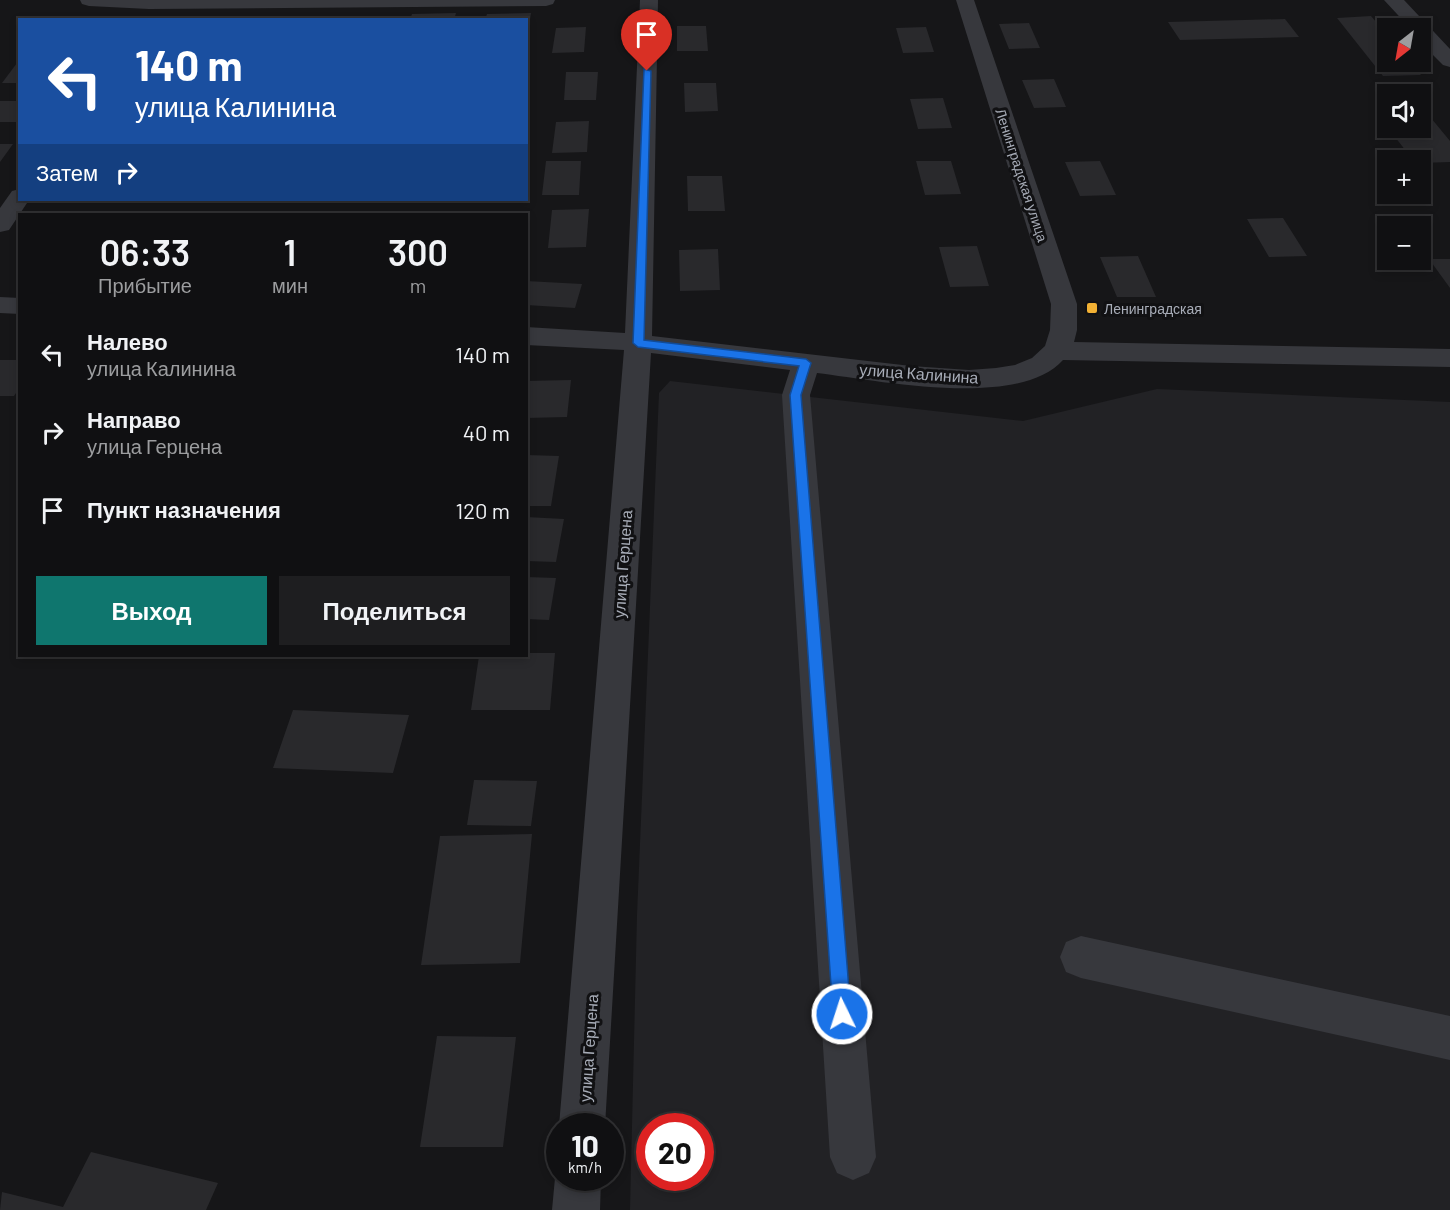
<!DOCTYPE html>
<html lang="ru">
<head>
<meta charset="utf-8">
<style>
  :root { --surface:#101012; --page:#1e1e20; --text:#f1f3f6; --muted:#9c9d9f; --line:#303032; --accent:#0f766e }
  body { margin:0; font-family:Barlow,sans-serif; background:var(--page); color:var(--text); height:100vh; display:flex; flex-direction:column; font-size:22px; white-space:nowrap }
  * { box-sizing:border-box; margin:0 }
  p { font-size:20px; color:var(--muted) }
  .icon { flex:none; width:33px; height:33px; fill:none; stroke:currentColor; stroke-width:2; stroke-linecap:round; stroke-linejoin:round }
  .map { position:relative; flex:1; overflow:hidden }
  .sheet { position:absolute; left:18px; top:213px; width:510px; height:444px; display:flex; flex-direction:column; background:var(--surface); border-radius:0px; box-shadow:0 3px 9px #0003,0 0 0 2px var(--line) }
  .sheet>* { flex:none }
  .top-card { position:absolute; left:18px; top:18px; width:510px; height:183px; border-radius:0px; box-shadow:0 3px 9px #0003,0 0 0 2px var(--line); background:#1a4fa0; color:#fff; overflow:hidden }
  .needle { width:39px; rotate:211deg }
  .controls { position:absolute; left:1377px; top:18px; display:grid; gap:12px }
  .controls a { display:grid; place-items:center; width:54px; height:54px; border-radius:0px; background:var(--surface); box-shadow:0 3px 9px #0003,0 0 0 2px var(--line); font-size:30px }
  .speed { position:absolute; left:546px; top:1113px; display:flex; gap:12px; font-size:30px; font-weight:700; text-align:center }
  .speed>* { display:grid; place-content:center; width:78px; height:78px; border-radius:50%; background:var(--surface); box-shadow:0 3px 9px #0003,0 0 0 2px var(--line); line-height:1 }
  .speed small { font-size:15px; font-weight:400 }
  .speed .limit { border:9px solid #d22; background:#fff; color:#111 }
  .pin { position:absolute; display:grid; place-items:center; width:51px; height:51px; color:#fff; margin:-62px -26px; border-radius:50% 50% 50% 0; rotate:-45deg; box-shadow:0 0 6px #0007 }
  .pin .icon { rotate:45deg }
  .me { position:absolute; width:66px; margin:-33px; rotate:356deg; stroke-linejoin:round; filter:drop-shadow(0 0 4px #0008) }
  .turn { display:flex; align-items:center; gap:21px; height:126px; padding:0 18px; font-size:27px }
  .turn .icon { width:78px; height:78px; stroke-width:2.5 }
  .turn b { display:block; font-size:42px; line-height:51px }
  .then { display:flex; align-items:center; height:57px; padding:0 18px; background:#0003; gap:12px; font-size:22px }
  .eta { display:flex; justify-content:space-evenly; align-items:center; height:102px; text-align:center }
  .eta b { font-size:36px; font-weight:600; line-height:42px }
  .cta { display:flex; gap:12px; margin-top:auto; padding:12px 18px }
  .cta a { flex:1; height:69px; border-radius:0px; background:var(--accent); color:#fff; font-size:24px; font-weight:600; line-height:69px; text-align:center }
  .cta a+a { background:var(--page); color:var(--text) }
  ul { padding:0; list-style:none }
  li { display:flex; align-items:center; gap:18px; height:78px; padding:0 18px }
  li div { flex:1 }
  li b { display:block; font-size:22px }
  li em { font-style:normal }
  .map>svg:first-child { display:block }
  .built { fill:#222225; fill-rule:evenodd }
  .building { fill:#29292c }
  .lines { fill:none; stroke-linecap:round; stroke-linejoin:round }
  .minor { fill:#37383d; fill-rule:evenodd }
  .route { fill:#1a73e8; stroke:#114b97; stroke-width:1.5 }
  .poi-dot { fill:#f2b134; stroke:#111113; stroke-width:2 }
  .labels { text-anchor:middle; dominant-baseline:central; stroke-width:6; stroke-linejoin:round; paint-order:stroke }
  .far-street-label { font-size:14px; fill:#a8adb8; stroke:#111113 }
  .far-poi-label { font-size:14px; fill:#a8adb8; stroke:#111113; text-anchor:start }
  .street-label { font-size:16px; fill:#a8adb8; stroke:#111113 }
</style>
</head>
<body>
<div class="map">
<svg width="1450" height="1210" viewBox="0 0 1450 1210">
  <rect width="100%" height="100%" fill="#161618"/>
  <path class="built" d="M670,381L1023,421L1157,389L1450,402V1210H630L637,915L659,393ZM650,1126H700V1178H650Z"/>
  <path class="building" d="M456,13L454,20H410L412,14Z
    M531,13L528,32L526,20H485L487,14Z
    M354,16H398L397,20H353Z
    M1371,16L1388,36V62H1409L1421,75L1383,76L1337,18Z
    M297,17H341L340,20H296Z
    M1285,19L1299,37L1180,40L1168,22Z
    M1029,23L1040,48L1009,49L999,24Z
    M677,26H706L708,51H677Z
    M586,27L584,52L552,53L556,28Z
    M926,27L934,52L903,53L896,28Z
    M17,63H20V83H2Z
    M566,72H598L596,100H564Z
    M1054,79L1066,107L1034,108L1022,80Z
    M684,83H716L718,111L685,112Z
    M943,98L952,128L918,129L910,99Z
    M0,101H20V122H0Z
    M1420,118H1431L1450,141V162L1420,163V160H1413L1388,128H1420Z
    M589,121L587,152L552,153L556,122Z
    M0,144H13L0,162Z
    M546,161H581L579,195H542Z
    M916,161H951L961,194L925,195Z
    M1100,161L1116,195L1080,196L1065,162Z
    M687,176H722L725,211H688Z
    M589,209L586,247L548,248L552,210Z
    M1283,218L1307,256L1269,257L1247,219Z
    M977,246L989,286L950,287L939,247Z
    M718,249L720,290L680,291L679,250Z
    M1138,256L1156,297H1117L1100,257Z
    M1429,259H1450V288Z
    M526,281L582,284L575,308L526,305Z
    M0,360H20V387L14,396H0Z
    M571,380L567,417L526,418V381Z
    M526,455L559,456L551,506H526Z
    M526,517L564,519L556,562L526,561Z
    M526,577L556,578L549,620L526,619Z
    M526,653H555L550,710H471L479,656H526Z
    M293,710L409,715L393,773L273,768Z
    M474,780L537,781L531,826L467,825Z
    M532,834L520,963L421,965L440,836Z
    M437,1036L516,1037L503,1147H420Z
    M91,1152L218,1183L206,1210H0L2,1192L63,1207Z"/>
  <g class="lines">
    <path class="minor" d="M80,0H555L553,4L546,6L149,9L89,6L82,4Z
      M640,0H658L652,336L911,366L969,370L996,368L1015,365L1032,358L1045,346L1050,330L1051,304L956,0H974L1077,304V330L1074,342L1450,349V367L1063,360C1019,410 876,380 817,373L810,395L876,1157L869,1173L853,1180L837,1173L830,1157L782,395L790,370L651,353L605,1126H559L624,350L526,345V327L625,333Z
      M1384,0H1404L1450,49V67L1443,65L1420,42V28H1410Z
      M20,189V200H29L9,230L0,232V208L12,191Z
      M0,297L20,298V314L0,313Z
      M1081,936L1450,1016V1060L1081,978L1066,972L1060,957L1066,942Z
      M560,1167V1178H601L600,1210H552L555,1178Z"/>
  </g>
  <path class="route" d="M644,69L651,71L644,340L806,359L811,363L801,395L851,1014L848,1020L842,1022L836,1020L833,1014L790,395L799,366L638,347L633,343Z"/>
  <rect class="poi-dot" x="1086" y="302" width="12" height="12" rx="3"/>
  <g class="labels">
    <g class="far-street-label">
      <text transform="translate(1022 175) rotate(72)">Ленинградская улица</text>
    </g>
    <g class="far-poi-label">
      <text x="1104" y="308">Ленинградская</text>
    </g>
    <g class="street-label">
      <text transform="translate(919 373) rotate(4)">улица Калинина</text>
      <text transform="translate(622 564) rotate(-86)">улица Герцена</text>
      <text transform="translate(588 1048) rotate(-86)">улица Герцена</text>
    </g>
  </g>
</svg>
<div class="controls">
<a><svg class="needle" viewBox="-14 -14 28 28"><path d="M0-13l5 13h-10z" fill="#e53935"/><path d="M0 13l5-13h-10z" fill="#9c9d9f"/></svg></a>
<a><svg class="icon" aria-label="sound" viewBox="0 0 24 24"><path d="M4 9h4l5-4v14l-5-4H4zM17 9q2 3 0 6"/></svg></a>
<a>+</a>
<a>−</a>
</div>
<div class="speed"><div>10<small>km/h</small></div><div class="limit">20</div></div>
<div class="pin" style="left:647px;top:71px;background:#d93025"><svg class="icon" aria-label="arrive" viewBox="0 0 24 24"><path d="M6 21V4h12l-3 4 3 4H6"/></svg></div>
<svg class="me" style="left:842px;top:1014px" viewBox="-20 -20 40 40"><circle r="17" fill="#1a73e8" stroke="#fff" stroke-width="3"/><path d="M0-11L8 9 0 5-8 9z" fill="#fff"/></svg>
<div class="top-card">
<div class="turn"><svg class="icon" aria-label="left" viewBox="0 0 24 24"><path d="M17 20v-9H6M10 6l-5 5 5 5"/></svg><div><b>140 m</b>улица Калинина</div></div>
<div class="then">Затем<svg class="icon" aria-label="right" viewBox="0 0 24 24"><path d="M7 20v-9h11M14 6l5 5-5 5"/></svg></div>
</div>
<section class="sheet">
<div class="eta">
<div><b>06:33</b><p>Прибытие</p></div>
<div><b>1</b><p>мин</p></div>
<div><b>300</b><p>m</p></div>
</div>
<ul>
<li><svg class="icon" aria-label="left" viewBox="0 0 24 24"><path d="M17 20v-9H6M10 6l-5 5 5 5"/></svg><div><b>Налево</b><p>улица Калинина</p></div><em>140 m</em></li>
<li><svg class="icon" aria-label="right" viewBox="0 0 24 24"><path d="M7 20v-9h11M14 6l5 5-5 5"/></svg><div><b>Направо</b><p>улица Герцена</p></div><em>40 m</em></li>
<li><svg class="icon" aria-label="arrive" viewBox="0 0 24 24"><path d="M6 21V4h12l-3 4 3 4H6"/></svg><div><b>Пункт назначения</b></div><em>120 m</em></li>
</ul>
<div class="cta"><a>Выход</a><a>Поделиться</a></div>
</section>
</div>
</body>
</html>
